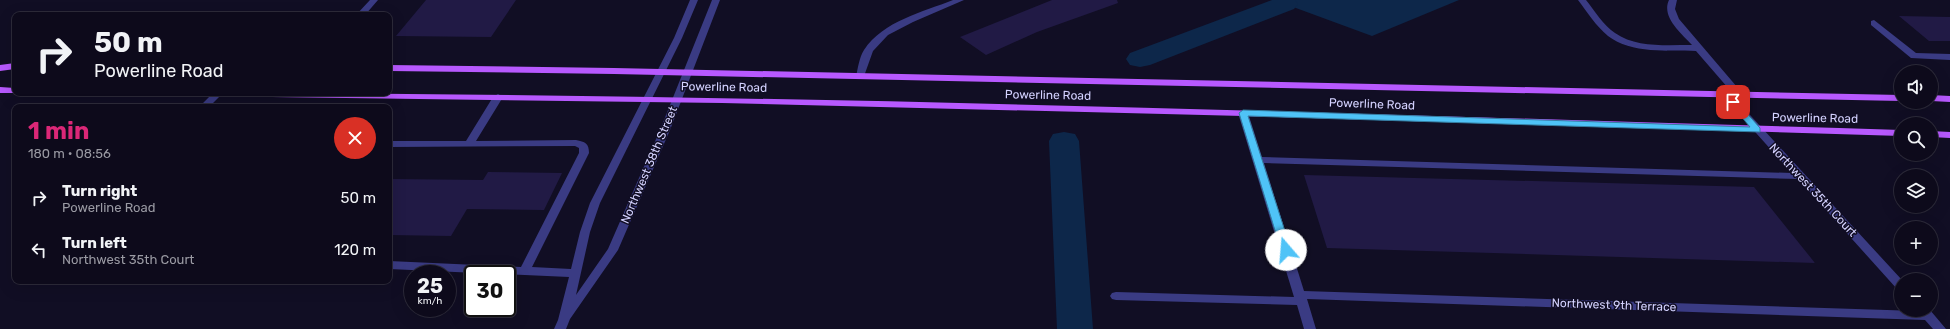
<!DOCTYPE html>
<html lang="en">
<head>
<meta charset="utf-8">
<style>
  :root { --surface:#0d0a1b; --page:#161324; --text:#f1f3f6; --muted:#9a9aa3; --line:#2d2b3a; --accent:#db2777 }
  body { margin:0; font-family:Rubik,sans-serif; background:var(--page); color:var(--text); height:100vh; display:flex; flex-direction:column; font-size:15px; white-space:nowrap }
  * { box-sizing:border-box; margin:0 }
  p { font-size:13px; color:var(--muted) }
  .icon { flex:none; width:22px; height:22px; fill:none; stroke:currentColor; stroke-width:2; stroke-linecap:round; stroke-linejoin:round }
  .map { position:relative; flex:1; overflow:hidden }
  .drawer { position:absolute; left:12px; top:104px; width:380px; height:180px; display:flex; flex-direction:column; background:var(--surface); border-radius:8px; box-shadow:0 4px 16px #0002,0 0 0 1px var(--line) }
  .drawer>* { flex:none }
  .hud { position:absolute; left:12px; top:12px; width:380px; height:84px; border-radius:8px; box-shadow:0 4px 16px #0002,0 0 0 1px var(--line); background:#0d0a1b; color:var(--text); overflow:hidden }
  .fabs { position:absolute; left:1894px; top:65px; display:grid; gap:8px }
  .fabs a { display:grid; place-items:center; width:44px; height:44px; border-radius:50%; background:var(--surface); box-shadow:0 4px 16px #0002,0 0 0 1px var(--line); font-size:20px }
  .speed { position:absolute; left:404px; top:265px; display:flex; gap:8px; font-size:20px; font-weight:700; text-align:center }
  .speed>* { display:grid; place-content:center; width:52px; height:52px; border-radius:50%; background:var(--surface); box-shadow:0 4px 16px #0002,0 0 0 1px var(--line); line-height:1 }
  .speed small { font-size:10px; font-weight:400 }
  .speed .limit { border:2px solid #111; border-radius:6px; background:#fff; color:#111 }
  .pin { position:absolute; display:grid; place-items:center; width:34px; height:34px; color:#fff; margin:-17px; border-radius:8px; box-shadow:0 2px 6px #0006 }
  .me { position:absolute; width:44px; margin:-22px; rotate:342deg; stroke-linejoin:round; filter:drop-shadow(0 0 3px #0008) }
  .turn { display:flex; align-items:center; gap:14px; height:84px; padding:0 16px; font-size:18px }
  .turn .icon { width:52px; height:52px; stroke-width:2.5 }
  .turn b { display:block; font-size:28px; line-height:34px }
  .round { display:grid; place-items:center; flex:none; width:42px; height:42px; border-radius:21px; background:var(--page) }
  .summary { display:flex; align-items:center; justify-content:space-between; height:68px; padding:0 16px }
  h1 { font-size:24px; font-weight:700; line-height:30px; color:var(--accent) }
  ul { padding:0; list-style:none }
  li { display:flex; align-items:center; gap:12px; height:52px; padding:0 16px }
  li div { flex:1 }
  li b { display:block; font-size:15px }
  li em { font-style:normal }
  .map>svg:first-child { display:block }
  .water { fill:#0d274a }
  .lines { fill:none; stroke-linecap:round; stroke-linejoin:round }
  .canal { fill:#0d274a; fill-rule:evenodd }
  .building { fill:#211a45 }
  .minor { fill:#3a3b83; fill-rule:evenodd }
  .major { fill:#b759fe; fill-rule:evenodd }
  .route { fill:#4fc3f7; stroke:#337fa1 }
  .labels { text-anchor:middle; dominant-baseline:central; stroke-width:3; stroke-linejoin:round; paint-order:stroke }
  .street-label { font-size:12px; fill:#d4d2ff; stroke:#110e24 }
</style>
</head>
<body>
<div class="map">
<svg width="1950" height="329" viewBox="0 0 1950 329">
  <rect width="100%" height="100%" fill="#110e24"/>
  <path class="water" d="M1286,0H1459L1372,36L1285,4Z"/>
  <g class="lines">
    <path class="canal" d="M1272,0H1295L1298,4L1294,9L1150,65L1140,67L1130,65L1126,59L1130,53Z
      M1064,132L1075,134L1079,141L1093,329H1057L1049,141L1053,134Z"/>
  </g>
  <path class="building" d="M426,0H516L491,37L396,36Z
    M1052,0H1117L1118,3L1037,32L986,55L960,37Z
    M1899,16L1950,17V41H1929Z
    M488,172L562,173L544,210L467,209L451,236L389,235V179L483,180Z
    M1304,175L1754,187L1815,263L1327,248Z"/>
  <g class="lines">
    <path class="minor" d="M370,0H378L365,15H356Z
      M690,0H698L682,38L600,203L590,232L576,295L608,249L660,130L712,0H720L670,130L618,250L570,319L566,329H554L558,320L569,277L389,269V261L521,267L579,153V148L575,146L389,147V141H466L493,97L498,94L503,97L476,141L576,140C585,142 589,143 589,153L532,267L571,269L580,232L590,203L674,38Z
      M953,0H964L913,22L888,35L873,51L863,79H857L856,77C858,68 859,58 864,50C883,21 923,12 953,0Z
      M1578,0H1586C1595,11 1603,25 1615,33C1636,48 1667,45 1692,45C1681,33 1661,17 1669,0H1677L1675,9L1679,19L1743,94L1741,96H1735L1696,51C1669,50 1631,54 1608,36C1596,26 1587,12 1578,0Z
      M1874,20L1916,53L1950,54V60L1911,58L1871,25V21Z
      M1725,90L1728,91L1902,280L1901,290L1897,289L1798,179L1264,163L1304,291L1918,311L1919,310H1930L1946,329H1933L1925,320L1307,299L1316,329H1304L1297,305L1116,300L1112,299L1110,296L1112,293L1116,292L1294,297L1238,113L1240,111H1246L1248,113L1262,157L1792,173L1722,95L1720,93Z
      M213,93H223L209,107H199Z"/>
    <path class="major" d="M15,63V69L0,71V65Z
      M389,65L614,68L1901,95V101L614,74L389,71Z
      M0,87L15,88V93H18H0Z
      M188,93C759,93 1330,113 1901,130V136L1243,116L722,103L193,96Z
      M1931,95L1950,96V102L1931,101Z
      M1931,131L1950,132V138L1931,137Z"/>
  </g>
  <path class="route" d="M1733,100L1736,101L1760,128V132L1248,116L1291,250L1286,253L1281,250L1239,113L1243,110L1750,127L1729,102Z"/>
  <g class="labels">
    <g class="street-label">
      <text transform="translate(724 87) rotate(1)">Powerline Road</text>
      <text transform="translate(1048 95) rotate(1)">Powerline Road</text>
      <text transform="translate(1372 104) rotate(2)">Powerline Road</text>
      <text transform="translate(1815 118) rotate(1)">Powerline Road</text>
      <text transform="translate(649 165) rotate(-67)">Northwest 38th Street</text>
      <text transform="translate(1813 190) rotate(47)">Northwest 35th Court</text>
      <text transform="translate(1614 305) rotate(2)">Northwest 9th Terrace</text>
    </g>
  </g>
</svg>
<div class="fabs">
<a><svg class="icon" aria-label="sound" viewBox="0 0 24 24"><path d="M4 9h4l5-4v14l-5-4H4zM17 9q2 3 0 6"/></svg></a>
<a><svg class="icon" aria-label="search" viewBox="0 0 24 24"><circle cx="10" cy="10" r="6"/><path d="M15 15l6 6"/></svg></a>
<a><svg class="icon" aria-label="layers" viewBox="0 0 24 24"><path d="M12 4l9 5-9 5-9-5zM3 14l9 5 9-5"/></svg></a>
<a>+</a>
<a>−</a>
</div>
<div class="speed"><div>25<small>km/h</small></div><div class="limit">30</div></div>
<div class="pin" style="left:1733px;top:102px;background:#d93025"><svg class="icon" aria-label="arrive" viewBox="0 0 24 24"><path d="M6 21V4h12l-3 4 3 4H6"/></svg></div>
<svg class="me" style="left:1286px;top:250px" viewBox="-20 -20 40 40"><circle r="19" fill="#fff"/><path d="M0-13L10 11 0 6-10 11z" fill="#4fc3f7"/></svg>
<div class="hud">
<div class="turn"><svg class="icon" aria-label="right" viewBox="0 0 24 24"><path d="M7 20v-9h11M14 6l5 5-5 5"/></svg><div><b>50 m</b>Powerline Road</div></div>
</div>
<section class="drawer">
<div class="summary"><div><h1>1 min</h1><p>180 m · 08:56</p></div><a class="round" style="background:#d93025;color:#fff"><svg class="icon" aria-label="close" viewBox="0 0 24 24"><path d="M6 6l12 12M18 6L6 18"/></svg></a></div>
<ul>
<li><svg class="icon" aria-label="right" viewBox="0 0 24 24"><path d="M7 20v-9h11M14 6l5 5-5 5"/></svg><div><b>Turn right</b><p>Powerline Road</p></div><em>50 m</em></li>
<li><svg class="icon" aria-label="left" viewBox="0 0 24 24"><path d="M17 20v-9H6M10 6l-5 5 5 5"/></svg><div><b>Turn left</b><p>Northwest 35th Court</p></div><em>120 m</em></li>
</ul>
</section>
</div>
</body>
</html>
